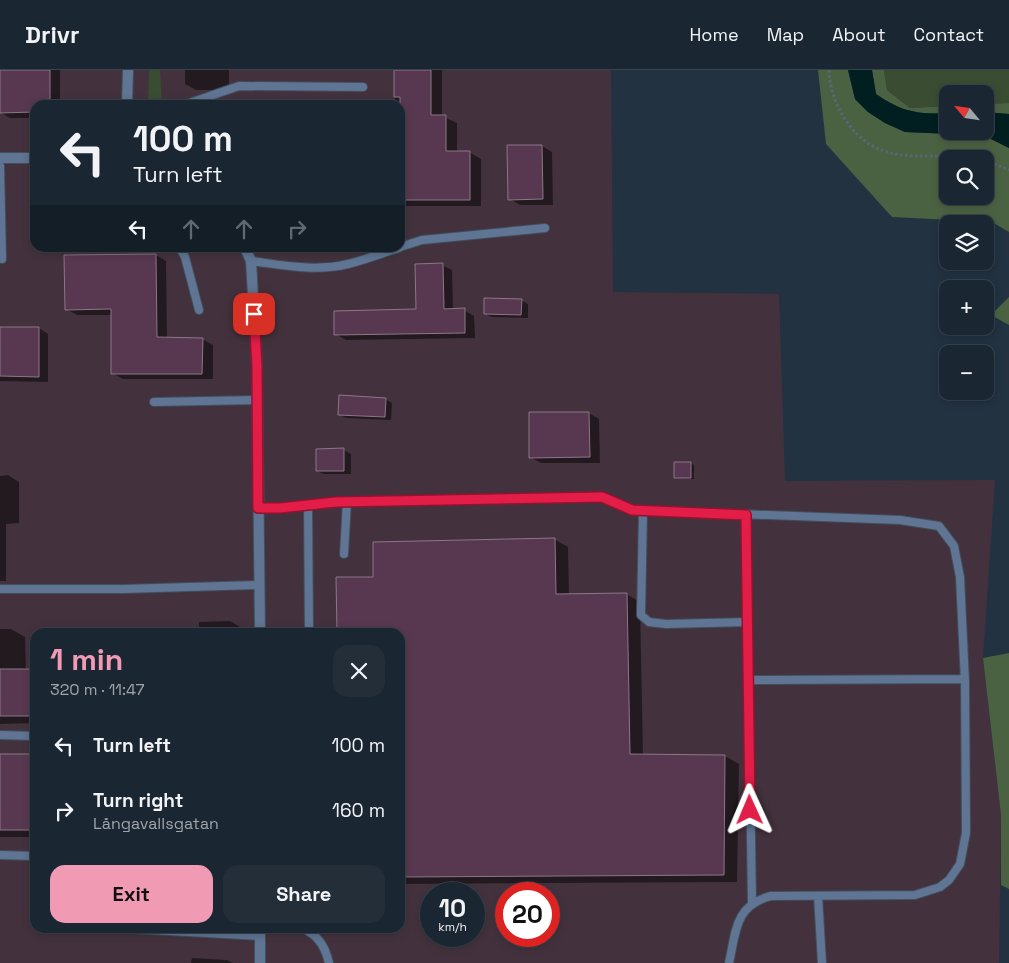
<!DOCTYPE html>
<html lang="en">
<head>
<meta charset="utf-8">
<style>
  :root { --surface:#1a2631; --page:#232e39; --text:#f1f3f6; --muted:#9fa5ab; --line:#38434d; --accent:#f19ab4 }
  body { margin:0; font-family:"Space Grotesk",sans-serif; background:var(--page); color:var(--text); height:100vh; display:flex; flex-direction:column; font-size:19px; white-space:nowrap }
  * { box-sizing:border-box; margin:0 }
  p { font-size:16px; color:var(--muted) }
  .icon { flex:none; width:28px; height:28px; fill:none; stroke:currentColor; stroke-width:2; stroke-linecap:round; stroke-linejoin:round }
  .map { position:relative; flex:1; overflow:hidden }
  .sheet { position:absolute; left:30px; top:558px; width:375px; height:305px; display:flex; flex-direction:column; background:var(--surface); border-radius:15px; box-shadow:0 2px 8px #0003,0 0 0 1px var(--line) }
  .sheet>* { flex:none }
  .top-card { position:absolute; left:30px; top:30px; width:375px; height:152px; border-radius:15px; box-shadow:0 2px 8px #0003,0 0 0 1px var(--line); background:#1a2631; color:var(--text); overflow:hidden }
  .needle { width:32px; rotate:299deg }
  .tools { position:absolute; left:939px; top:15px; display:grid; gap:10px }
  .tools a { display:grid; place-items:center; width:55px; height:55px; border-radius:10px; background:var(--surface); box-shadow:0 2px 8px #0003,0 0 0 1px var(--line); font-size:25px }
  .speed { position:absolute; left:420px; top:812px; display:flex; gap:10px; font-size:25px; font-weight:700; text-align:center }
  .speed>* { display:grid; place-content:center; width:65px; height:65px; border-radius:50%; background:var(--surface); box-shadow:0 2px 8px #0003,0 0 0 1px var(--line); line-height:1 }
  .speed small { font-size:12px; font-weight:400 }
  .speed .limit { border:8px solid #d22; background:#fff; color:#111 }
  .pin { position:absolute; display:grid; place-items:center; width:42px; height:42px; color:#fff; margin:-21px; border-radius:10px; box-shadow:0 2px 8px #0006 }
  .me { position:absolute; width:55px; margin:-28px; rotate:359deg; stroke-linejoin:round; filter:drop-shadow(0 0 4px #0008) }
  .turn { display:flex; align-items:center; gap:18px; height:105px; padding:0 20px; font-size:22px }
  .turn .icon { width:65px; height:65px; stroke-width:2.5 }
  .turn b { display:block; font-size:35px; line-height:42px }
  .lanes { display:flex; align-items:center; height:48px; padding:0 20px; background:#0003; justify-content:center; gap:25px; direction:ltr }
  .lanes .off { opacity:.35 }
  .round { display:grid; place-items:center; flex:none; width:52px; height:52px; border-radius:15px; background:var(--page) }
  .summary { display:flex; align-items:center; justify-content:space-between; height:85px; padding:0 20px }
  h1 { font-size:30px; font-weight:600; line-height:38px; color:var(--accent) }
  .action { display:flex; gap:10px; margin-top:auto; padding:10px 20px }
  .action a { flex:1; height:58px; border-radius:15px; background:var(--accent); color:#111; font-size:20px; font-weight:600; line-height:58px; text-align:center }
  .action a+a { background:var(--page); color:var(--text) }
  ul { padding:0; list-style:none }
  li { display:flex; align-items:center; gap:15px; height:65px; padding:0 20px }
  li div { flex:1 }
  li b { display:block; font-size:19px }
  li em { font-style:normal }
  header { display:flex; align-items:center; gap:30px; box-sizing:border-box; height:70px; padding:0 25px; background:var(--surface); border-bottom:1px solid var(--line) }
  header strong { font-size:24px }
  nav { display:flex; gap:28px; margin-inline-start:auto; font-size:18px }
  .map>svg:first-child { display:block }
  .industrial { fill:#43323d; fill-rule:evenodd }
  .green { fill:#3a4d32 }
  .forest { fill:#4b6242; fill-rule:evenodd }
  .water { fill:#011e20 }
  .shadow { fill:#0007 }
  .building { fill:#573850; stroke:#8c7787 }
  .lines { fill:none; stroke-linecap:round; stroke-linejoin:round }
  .lane-casing { stroke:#404f5d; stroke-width:10 }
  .street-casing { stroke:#404f5d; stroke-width:12 }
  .path { stroke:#596774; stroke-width:3; stroke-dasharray:2.5 2.5; stroke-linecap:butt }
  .lane { stroke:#5f7593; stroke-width:8 }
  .street { stroke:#5f7593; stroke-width:10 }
  .route-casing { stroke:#92132f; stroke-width:12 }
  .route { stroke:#e11d48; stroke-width:9 }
</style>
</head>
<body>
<header>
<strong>Drivr</strong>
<nav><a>Home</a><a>Map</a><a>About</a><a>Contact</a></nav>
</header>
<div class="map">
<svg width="1009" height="893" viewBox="0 0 1009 893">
  <rect width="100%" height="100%" fill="#223241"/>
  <path class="industrial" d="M0,0H611L613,222L779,224L785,411L995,410L983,588L1001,745L999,893H0ZM35,35H400V178H35ZM35,562H400V858H35ZM431,824H474V866H431ZM506,824H549V866H506Z"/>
  <path class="green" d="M149,0H160L162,35H148Z
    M884,0H1009V33L985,34V24H948L947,36L910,38L887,20Z"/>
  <path class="forest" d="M818,0H848L855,29L868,42L885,53L905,62L974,65L987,67L1009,78V162L992,152L892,147L826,74ZM948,89H985V126H948Z
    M872,0H884L887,20L910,38L947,36V43C917,45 900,41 876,24Z
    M1009,33V44L985,42V34Z
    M1009,227V255L991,245Z
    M1009,583V819L1001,815V745L983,588Z"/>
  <path class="water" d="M848,0H872L876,24C900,41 918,45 947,43L948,61H985V42L1009,44V78L987,67L974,65L905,62L885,53L868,42L855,29Z"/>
  <path class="shadow" d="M0,0H60V35H35V48H10L0,42Z
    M185,0H229V20H196L185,14Z
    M395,0H442V46L457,53V82H469L481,89V136H400V35H395Z
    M542,76L552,82L553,135H520L510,129Z
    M156,185L166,191L167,269H202L213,275V309H123L112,303V245H77L66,239Z
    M442,195L452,200L453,240H464L474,246L475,268L346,270L336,264L417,240Z
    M521,230L528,234V248L492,247L485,244Z
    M0,258H39L48,264V312L0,311Z
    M385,329L392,333L391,350L346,348L339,344Z
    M589,343L599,349L600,393H541L530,387Z
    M317,380H344L351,384V404H324L317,401Z
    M691,393L694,395V409L675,408Z
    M8,405L19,412V453L6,454V511H0V406Z
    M554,469L568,477L569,525L626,524L640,532L643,686H725L739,694L737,812L400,814V562H338L337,509L374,508Z
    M230,551L244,559V562H199V552Z
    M0,559H11L25,567L26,600H35V653L0,654Z
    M0,686H35V767H0Z
    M192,888L227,890L233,893H191Z"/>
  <path class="building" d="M0,0H50V35H35V42L0,43Z
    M394,0H431V45H446V81H470V130H400V27H394Z
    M507,75H542L543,129L508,130Z
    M156,184L157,267L203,268L202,304H111V239L65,240L64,185Z
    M443,193L444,239L465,238V263L334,265V241L416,239L415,194Z
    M484,228L522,229L521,245L484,244Z
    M0,257H39V307L0,306Z
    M339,325L386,328L385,347L338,345Z
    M529,342H589L590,387L529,388Z
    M344,378V401H316V379Z
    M674,392H691V408H674Z
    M555,468L556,524L627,523L630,684L725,685L724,805L400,807V562H337L336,507H373V472Z
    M0,599H35V646H0Z
    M0,684H35V760H0Z"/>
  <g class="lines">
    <g class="lane-casing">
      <path id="lane" d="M184,35L239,16L363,17
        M0,96L2,189
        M400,177L422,170L545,158
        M180,178L185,187L199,240
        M251,191C283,195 316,202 348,194C365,190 382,183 399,178
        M154,332L257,330
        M308,435L309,562
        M258,438H280L336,432L602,427L632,440L900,450L939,456L954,476L960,507L965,612L966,763L960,794L949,810L940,817L915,825L771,826C735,835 736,861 729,893
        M643,441L641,545L649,552L666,554L748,552
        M746,445L752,833
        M344,484L347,431
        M0,519H123L259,515
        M749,610L965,609
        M0,665L35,666
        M0,785L35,786
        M818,826L822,893
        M302,858C318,865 325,876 329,893
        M132,859L261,866"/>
    </g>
    <g class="street-casing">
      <path id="street" d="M127,35L128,0
        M0,88H35
        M245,178L251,191L257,297L260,562
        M260,893V858"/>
    </g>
    <path class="path" d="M829,0C830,21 837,39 850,56C886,101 929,79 977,89
      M985,90L1009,100"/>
    <use href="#lane" class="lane"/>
    <use href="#street" class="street"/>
  </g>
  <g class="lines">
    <g class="route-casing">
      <path id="route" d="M254,244L257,297L258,438H280L336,432L602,427L632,440L746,445L750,740"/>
    </g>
    <use href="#route" class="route"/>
  </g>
</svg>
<div class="tools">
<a><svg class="needle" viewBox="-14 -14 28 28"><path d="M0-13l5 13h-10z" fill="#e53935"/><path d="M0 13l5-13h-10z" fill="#9fa5ab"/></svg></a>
<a><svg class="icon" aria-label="search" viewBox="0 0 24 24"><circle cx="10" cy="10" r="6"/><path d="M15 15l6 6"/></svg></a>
<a><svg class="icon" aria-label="layers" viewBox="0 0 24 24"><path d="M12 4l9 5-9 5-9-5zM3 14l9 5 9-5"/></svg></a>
<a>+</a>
<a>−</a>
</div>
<div class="speed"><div>10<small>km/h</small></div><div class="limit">20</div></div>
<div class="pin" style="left:254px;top:244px;background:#d93025"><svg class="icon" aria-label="arrive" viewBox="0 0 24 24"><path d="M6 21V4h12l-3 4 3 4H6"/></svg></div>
<svg class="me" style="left:750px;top:740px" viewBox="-20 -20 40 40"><path d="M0-17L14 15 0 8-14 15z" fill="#e11d48" stroke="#fff" stroke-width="4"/></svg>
<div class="top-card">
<div class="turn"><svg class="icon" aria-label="left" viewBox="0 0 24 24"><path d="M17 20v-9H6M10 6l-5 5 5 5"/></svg><div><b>100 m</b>Turn left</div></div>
<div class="lanes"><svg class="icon" aria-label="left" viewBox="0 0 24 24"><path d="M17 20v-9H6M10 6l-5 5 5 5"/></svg><svg class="icon off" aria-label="ahead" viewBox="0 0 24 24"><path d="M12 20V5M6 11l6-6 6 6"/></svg><svg class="icon off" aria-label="ahead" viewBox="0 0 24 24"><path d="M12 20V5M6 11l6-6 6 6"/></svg><svg class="icon off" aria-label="right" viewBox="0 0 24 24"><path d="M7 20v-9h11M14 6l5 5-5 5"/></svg></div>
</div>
<section class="sheet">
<div class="summary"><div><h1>1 min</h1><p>320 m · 11:47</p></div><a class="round"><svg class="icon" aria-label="close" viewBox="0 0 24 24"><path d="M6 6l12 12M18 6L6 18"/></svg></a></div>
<ul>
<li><svg class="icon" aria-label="left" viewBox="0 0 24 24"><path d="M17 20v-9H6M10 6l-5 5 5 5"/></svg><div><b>Turn left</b></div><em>100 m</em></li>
<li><svg class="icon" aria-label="right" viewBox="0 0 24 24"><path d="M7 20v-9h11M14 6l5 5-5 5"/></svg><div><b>Turn right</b><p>Långavallsgatan</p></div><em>160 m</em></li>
</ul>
<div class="action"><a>Exit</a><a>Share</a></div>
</section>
</div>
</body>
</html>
